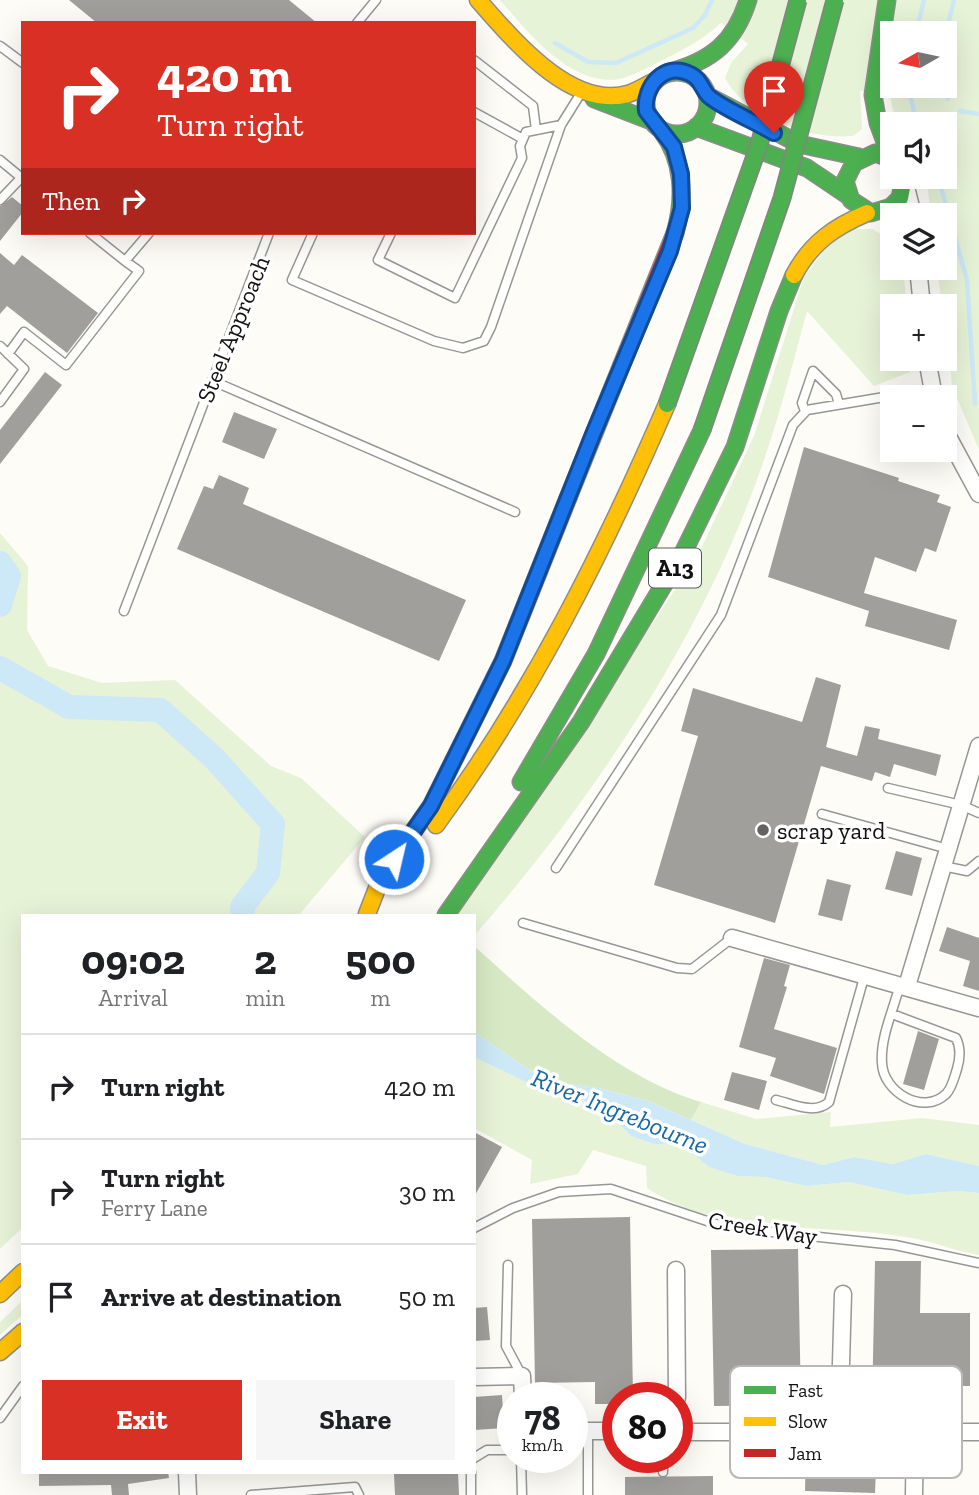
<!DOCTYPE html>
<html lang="en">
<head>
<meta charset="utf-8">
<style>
  :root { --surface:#fff; --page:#f6f6f6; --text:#202124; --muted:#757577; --line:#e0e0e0; --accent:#d93025 }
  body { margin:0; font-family:"Zilla Slab",serif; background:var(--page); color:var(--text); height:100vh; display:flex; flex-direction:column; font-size:26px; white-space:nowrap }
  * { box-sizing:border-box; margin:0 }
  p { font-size:23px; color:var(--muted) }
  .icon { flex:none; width:38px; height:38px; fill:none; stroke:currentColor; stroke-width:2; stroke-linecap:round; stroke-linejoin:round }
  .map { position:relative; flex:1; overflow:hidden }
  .sheet { position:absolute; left:21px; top:914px; width:455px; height:560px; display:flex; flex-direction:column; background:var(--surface); border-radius:0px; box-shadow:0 7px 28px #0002 }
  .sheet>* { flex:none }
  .top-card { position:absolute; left:21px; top:21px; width:455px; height:214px; border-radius:0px; box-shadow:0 7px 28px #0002; background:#d93025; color:#fff; overflow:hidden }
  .needle { width:46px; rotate:261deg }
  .fabs { position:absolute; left:880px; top:21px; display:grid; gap:14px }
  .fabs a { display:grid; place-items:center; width:77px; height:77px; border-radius:0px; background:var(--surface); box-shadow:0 7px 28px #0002; font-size:35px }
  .speed { position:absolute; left:497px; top:1382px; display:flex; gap:14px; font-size:35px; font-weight:700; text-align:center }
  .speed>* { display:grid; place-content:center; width:91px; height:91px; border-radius:50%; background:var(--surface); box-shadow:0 7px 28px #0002; line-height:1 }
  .speed small { font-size:18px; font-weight:400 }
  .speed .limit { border:10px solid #d22; background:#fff; color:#111 }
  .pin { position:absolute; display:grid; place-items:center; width:60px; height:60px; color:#fff; margin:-72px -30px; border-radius:50% 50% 50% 0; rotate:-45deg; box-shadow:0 0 7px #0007 }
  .pin .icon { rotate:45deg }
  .me { position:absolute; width:77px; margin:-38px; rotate:35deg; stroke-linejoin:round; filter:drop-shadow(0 0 5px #0008) }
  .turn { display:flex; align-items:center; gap:24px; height:147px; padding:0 21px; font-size:32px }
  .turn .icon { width:91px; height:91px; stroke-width:2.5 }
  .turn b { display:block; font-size:49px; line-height:60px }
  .then { display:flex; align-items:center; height:66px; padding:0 21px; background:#0003; gap:14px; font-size:26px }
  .eta { display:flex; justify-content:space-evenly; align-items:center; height:119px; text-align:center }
  .eta b { font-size:42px; font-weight:700; line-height:49px }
  .button { display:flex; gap:14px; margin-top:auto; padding:14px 21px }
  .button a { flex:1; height:80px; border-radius:0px; background:var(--accent); color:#fff; font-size:28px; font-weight:700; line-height:80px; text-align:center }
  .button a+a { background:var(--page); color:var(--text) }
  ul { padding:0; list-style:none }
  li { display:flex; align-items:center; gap:21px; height:105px; padding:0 21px; border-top:2px solid var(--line) }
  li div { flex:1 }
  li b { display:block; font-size:26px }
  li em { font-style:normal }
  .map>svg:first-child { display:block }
  .green { fill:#e7f3d7; fill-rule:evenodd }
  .forest { fill:#d8eac5 }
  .water { fill:#cde8f7 }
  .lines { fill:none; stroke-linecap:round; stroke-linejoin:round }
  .stream { stroke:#cde8f7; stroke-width:4.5 }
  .river { stroke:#cde8f7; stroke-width:24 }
  .building { fill:#a19f9c }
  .lane-casing { stroke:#979795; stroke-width:11 }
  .street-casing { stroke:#979795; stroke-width:19 }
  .fast-casing { stroke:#8e8d8b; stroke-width:19 }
  .slow-casing { stroke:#8e8d8b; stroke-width:19 }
  .jam-casing { stroke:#8e8d8b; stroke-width:19 }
  .lane { stroke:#fffffe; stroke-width:8 }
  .street { stroke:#fffffe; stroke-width:16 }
  .fast { stroke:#4caf50; stroke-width:16 }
  .slow { stroke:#ffc107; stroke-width:16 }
  .jam { stroke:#c62828; stroke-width:16 }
  .fast-bridge-casing { stroke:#858482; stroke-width:19; stroke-linecap:butt }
  .fast-bridge { stroke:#4caf50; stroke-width:16 }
  .route-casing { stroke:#114b97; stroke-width:18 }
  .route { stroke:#1a73e8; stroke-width:12 }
  .poi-dot { fill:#646362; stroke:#fff; stroke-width:2.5 }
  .labels { text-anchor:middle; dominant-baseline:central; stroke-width:7; stroke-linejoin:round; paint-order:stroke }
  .shield { fill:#fff; stroke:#585858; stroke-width:2 }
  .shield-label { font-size:23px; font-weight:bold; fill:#111 }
  .street-label { font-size:24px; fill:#111; stroke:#fff }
  .poi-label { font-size:24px; fill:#111; stroke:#fff; text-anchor:start }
  .water-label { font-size:26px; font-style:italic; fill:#1768a6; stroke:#fff }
  .key { fill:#fff; stroke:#b8b8b8; stroke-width:2 }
  .key-label { font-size:19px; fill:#111 }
</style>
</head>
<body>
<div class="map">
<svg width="979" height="1495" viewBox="0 0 979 1495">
  <rect width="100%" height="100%" fill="#fdfcf7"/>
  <path class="green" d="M500,0H979V450L952,386L945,306H942L937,268H945V215H931L926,177H945V124H903L893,110L889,92L860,91L862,129L853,136C810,140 746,118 725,78L731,63L748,44L721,23C701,41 681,51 657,63C644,69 626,80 611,80C565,80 527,31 500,0ZM892,33H945V86H892Z
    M852,229H873L892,242V268H903L907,306H892V359H913L910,372L874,386L807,311C794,359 782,407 766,454C707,631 596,796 474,936V915H457L698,555L754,436L804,277L832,240Z
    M0,533L28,566L27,630L48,666L102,683L175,680L271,766L301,778L365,837L299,915H23V1227L0,1249Z
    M474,1057L555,1096H571L603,1108L631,1136L653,1144L681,1145L709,1167L737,1176L765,1177L807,1186L849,1182L907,1195L958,1191L979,1193V1255C958,1252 938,1243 917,1239C833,1222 720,1238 647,1188L646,1166L593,1150L578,1174L530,1184L532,1160L474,1128Z
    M701,1102L756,1119L831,1112L830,1127L922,1118L979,1125V1166L926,1154L893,1164L854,1157L823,1165L745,1144L691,1120Z
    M23,1300V1314L0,1335V1322Z"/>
  <path class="forest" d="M474,946C539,1004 616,1077 701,1102L691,1120L648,1101L598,1088L560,1083L537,1075L474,1032Z"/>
  <path class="water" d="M474,1032L537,1075L560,1083L598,1088L648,1101L745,1144L823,1165L854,1157L893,1164L926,1154L979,1166V1193L958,1191L907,1195L849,1182L807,1186L765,1177L737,1176L709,1167L681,1145L653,1144L631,1136L603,1108L571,1096H555L474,1057Z"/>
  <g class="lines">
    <path class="stream" d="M916,33L924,0
      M945,37L954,0
      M555,43L588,62L616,63L693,28L705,15L712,0
      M908,86L917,124
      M943,86L948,99
      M960,111L979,114
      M938,177L967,280L975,404"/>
    <path class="river" d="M0,563L9,576L0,605
      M0,668L69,707L160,710L214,758L273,824L268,873L242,907L243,915"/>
  </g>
  <path class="building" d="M69,0H289L317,23H97Z
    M12,197L23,206V212L0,241V206Z
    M0,253L14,265L22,255L98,313L67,353L7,306L0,314Z
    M45,372L62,385L0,464V430Z
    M234,412L277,429L264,459L222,442Z
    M804,447L899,478L898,481L940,495L937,502L951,507L936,552L925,548L916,572L875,557L864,593L957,620L949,650L865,626L869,611L768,577Z
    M219,475L249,488L243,504L466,600L439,661L177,549L204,486L213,489Z
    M816,677L841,685L826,747L857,756L865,726L880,729L878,739L941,755L936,776L894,764L890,777L875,772L872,781L821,766L775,923L654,885L698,736L681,731L693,688L802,722Z
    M896,851L922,858L912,896L885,889Z
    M827,879L851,885L842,921L818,915Z
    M947,927L979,938V991L963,986L970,961L939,951Z
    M764,958L790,965L784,986L787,987L774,1029L837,1048L824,1094L770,1076L776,1058L739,1047Z
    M918,1031L939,1039L924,1090L903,1084Z
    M732,1072L767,1081L759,1110L724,1100Z
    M474,1132L502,1147L474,1197Z
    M630,1217L633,1398H618V1404H595V1382L535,1383L532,1219Z
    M798,1249L801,1405L714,1406L711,1250Z
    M875,1261H921L920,1313H970V1386H919V1405H872Z
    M487,1307L490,1340L474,1341V1308Z
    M502,1395L504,1428L474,1430V1397Z
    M806,1444L877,1446L875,1493L805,1491Z
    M39,1472H168L169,1478L128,1484L129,1495H112L111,1485L39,1486Z
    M458,1472L459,1495H395L394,1474Z
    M713,1476V1495H625V1477Z"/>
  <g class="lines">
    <g class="lane-casing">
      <path id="lane" d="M357,23L376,0
        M0,46L23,63
        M474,60L533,106L536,130
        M474,112L523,139
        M0,160L23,179
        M0,200L21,178
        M90,233L125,261L149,233
        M313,233L292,280L434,341L463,348L484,341L491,327L561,125L581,93
        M391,233L378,260L455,298L522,158L520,146L526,132L561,125
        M0,346L24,369L0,402
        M8,354L24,332L66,365L139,271L125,261
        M213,381L515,512
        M805,411L802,403L813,371L836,394L839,404
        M124,611L269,233
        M888,788L961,805L979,813
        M822,814L948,849
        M943,866L967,871L979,861
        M556,868L721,615L793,425L807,410L932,389
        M523,923L677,968L692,969L732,938
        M892,1014L956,1038C961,1048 960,1059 957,1069C954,1078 952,1088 946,1094C923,1116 883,1092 882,1063C880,1037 894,1009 900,984
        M776,1100C793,1104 815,1115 829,1102L865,974
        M474,1228L513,1208L559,1192L611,1189L725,1227L895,1245L979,1263
        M508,1265L506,1346L522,1376
        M0,1418L23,1386
        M588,1431V1495
        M474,1458L487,1450H513
        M521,1458L522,1495
        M663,1472V1458
        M251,1495L355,1487L359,1495
        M471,1495V1472"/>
    </g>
    <g class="street-casing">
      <path id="street" d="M905,183L913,215
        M918,268L922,306
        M927,359L934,397
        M945,431L979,494
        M732,938L979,1008
        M907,986L979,746
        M676,1270L677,1398
        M474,1377L522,1376L523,1398
        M677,1422V1432H915L914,1495
        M572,1431H618
        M839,1432L843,1294
        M915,1432H979
        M187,1472L188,1495"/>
    </g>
    <g class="fast-casing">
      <path id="fast" d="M887,0L873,95L878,123L891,158
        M646 103a31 31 0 1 1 62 0a31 31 0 1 1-62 0Z
        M670,72C711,61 735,42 748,0
        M708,96L799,144L859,157
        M594,99L651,121
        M696,127L807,168L847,195
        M661,130C684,160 685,198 675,233
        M892,159L875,153L854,163L845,181L851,200L871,213L891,207L900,198L904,177
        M521,782L596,654L702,430
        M446,915L581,722L684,551L735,447L779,311L794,275"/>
    </g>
    <g class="slow-casing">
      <path id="slow" d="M478,0C512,38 570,110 628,94C637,91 645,86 653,82
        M794,275C811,243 834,227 867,213
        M436,825C532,694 603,552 667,404
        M367,914L381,878L431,806L503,661L568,498
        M0,1294L23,1272
        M0,1352L23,1332"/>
    </g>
    <g class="jam-casing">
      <path id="jam" d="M568,498L675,233"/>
    </g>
    <use href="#lane" class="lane"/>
    <use href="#street" class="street"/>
    <use href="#fast" class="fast"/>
    <use href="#slow" class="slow"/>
    <use href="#jam" class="jam"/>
    <g class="fast-bridge-casing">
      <path id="fast-bridge" d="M667,404L759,145L798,0
        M702,430L782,198L835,0"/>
    </g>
    <use href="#fast-bridge" class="fast-bridge"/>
  </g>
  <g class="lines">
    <g class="route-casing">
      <path id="route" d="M394,859L431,806L503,661L594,432L670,251L682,208L681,174L674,147L646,111C643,87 664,61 690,74C702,79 702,92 711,98C730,112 754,121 774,133"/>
    </g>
    <use href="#route" class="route"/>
  </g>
  <circle class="poi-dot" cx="763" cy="830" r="7"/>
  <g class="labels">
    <rect class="shield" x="649" y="548.5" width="52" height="39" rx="5"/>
    <g class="shield-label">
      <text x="675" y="568">A13</text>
    </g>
    <g class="street-label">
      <text transform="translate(233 329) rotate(-68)">Steel Approach</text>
      <text transform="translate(763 1228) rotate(9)">Creek Way</text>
    </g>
    <g class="poi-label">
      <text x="777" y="830">scrap yard</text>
    </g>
    <g class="water-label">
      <text transform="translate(620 1111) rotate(22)">River Ingrebourne</text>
    </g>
  </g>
  <rect x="730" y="1366" width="232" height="112" rx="10" class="key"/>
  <rect x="744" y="1386" width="32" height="8" fill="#4caf50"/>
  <rect x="744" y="1417" width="32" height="9" fill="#ffc107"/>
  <rect x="744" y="1449" width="32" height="8" fill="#c62828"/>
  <g class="key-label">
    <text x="788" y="1397">Fast</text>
    <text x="788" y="1428">Slow</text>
    <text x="788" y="1460">Jam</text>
  </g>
</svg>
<div class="fabs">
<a><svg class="needle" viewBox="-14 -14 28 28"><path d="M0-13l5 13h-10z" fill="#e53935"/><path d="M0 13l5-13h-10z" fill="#757577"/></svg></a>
<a><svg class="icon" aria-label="sound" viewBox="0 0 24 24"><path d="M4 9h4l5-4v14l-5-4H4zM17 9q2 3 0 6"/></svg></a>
<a><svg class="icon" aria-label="layers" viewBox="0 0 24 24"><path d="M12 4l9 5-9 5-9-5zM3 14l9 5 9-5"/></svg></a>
<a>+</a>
<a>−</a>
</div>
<div class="speed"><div>78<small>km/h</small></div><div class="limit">80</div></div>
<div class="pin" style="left:774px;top:133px;background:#d93025"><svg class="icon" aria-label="arrive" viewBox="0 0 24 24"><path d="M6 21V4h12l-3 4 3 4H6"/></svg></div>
<svg class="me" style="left:394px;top:859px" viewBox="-20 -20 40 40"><circle r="17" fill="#1a73e8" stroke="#fff" stroke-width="3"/><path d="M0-11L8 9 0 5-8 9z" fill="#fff"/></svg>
<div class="top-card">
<div class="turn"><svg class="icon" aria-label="right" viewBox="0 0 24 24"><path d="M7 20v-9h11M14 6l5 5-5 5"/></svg><div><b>420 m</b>Turn right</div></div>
<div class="then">Then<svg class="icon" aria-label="right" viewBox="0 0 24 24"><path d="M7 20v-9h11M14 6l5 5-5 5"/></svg></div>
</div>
<section class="sheet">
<div class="eta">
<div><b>09:02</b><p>Arrival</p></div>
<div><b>2</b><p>min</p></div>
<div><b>500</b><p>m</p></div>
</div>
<ul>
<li><svg class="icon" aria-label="right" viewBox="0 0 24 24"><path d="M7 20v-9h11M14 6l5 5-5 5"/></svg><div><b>Turn right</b></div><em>420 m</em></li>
<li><svg class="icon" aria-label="right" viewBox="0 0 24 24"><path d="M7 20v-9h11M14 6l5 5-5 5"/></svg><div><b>Turn right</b><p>Ferry Lane</p></div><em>30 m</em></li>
<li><svg class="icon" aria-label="arrive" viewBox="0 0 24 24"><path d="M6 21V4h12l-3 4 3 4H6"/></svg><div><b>Arrive at destination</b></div><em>50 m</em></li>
</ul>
<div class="button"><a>Exit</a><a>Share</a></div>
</section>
</div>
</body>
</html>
